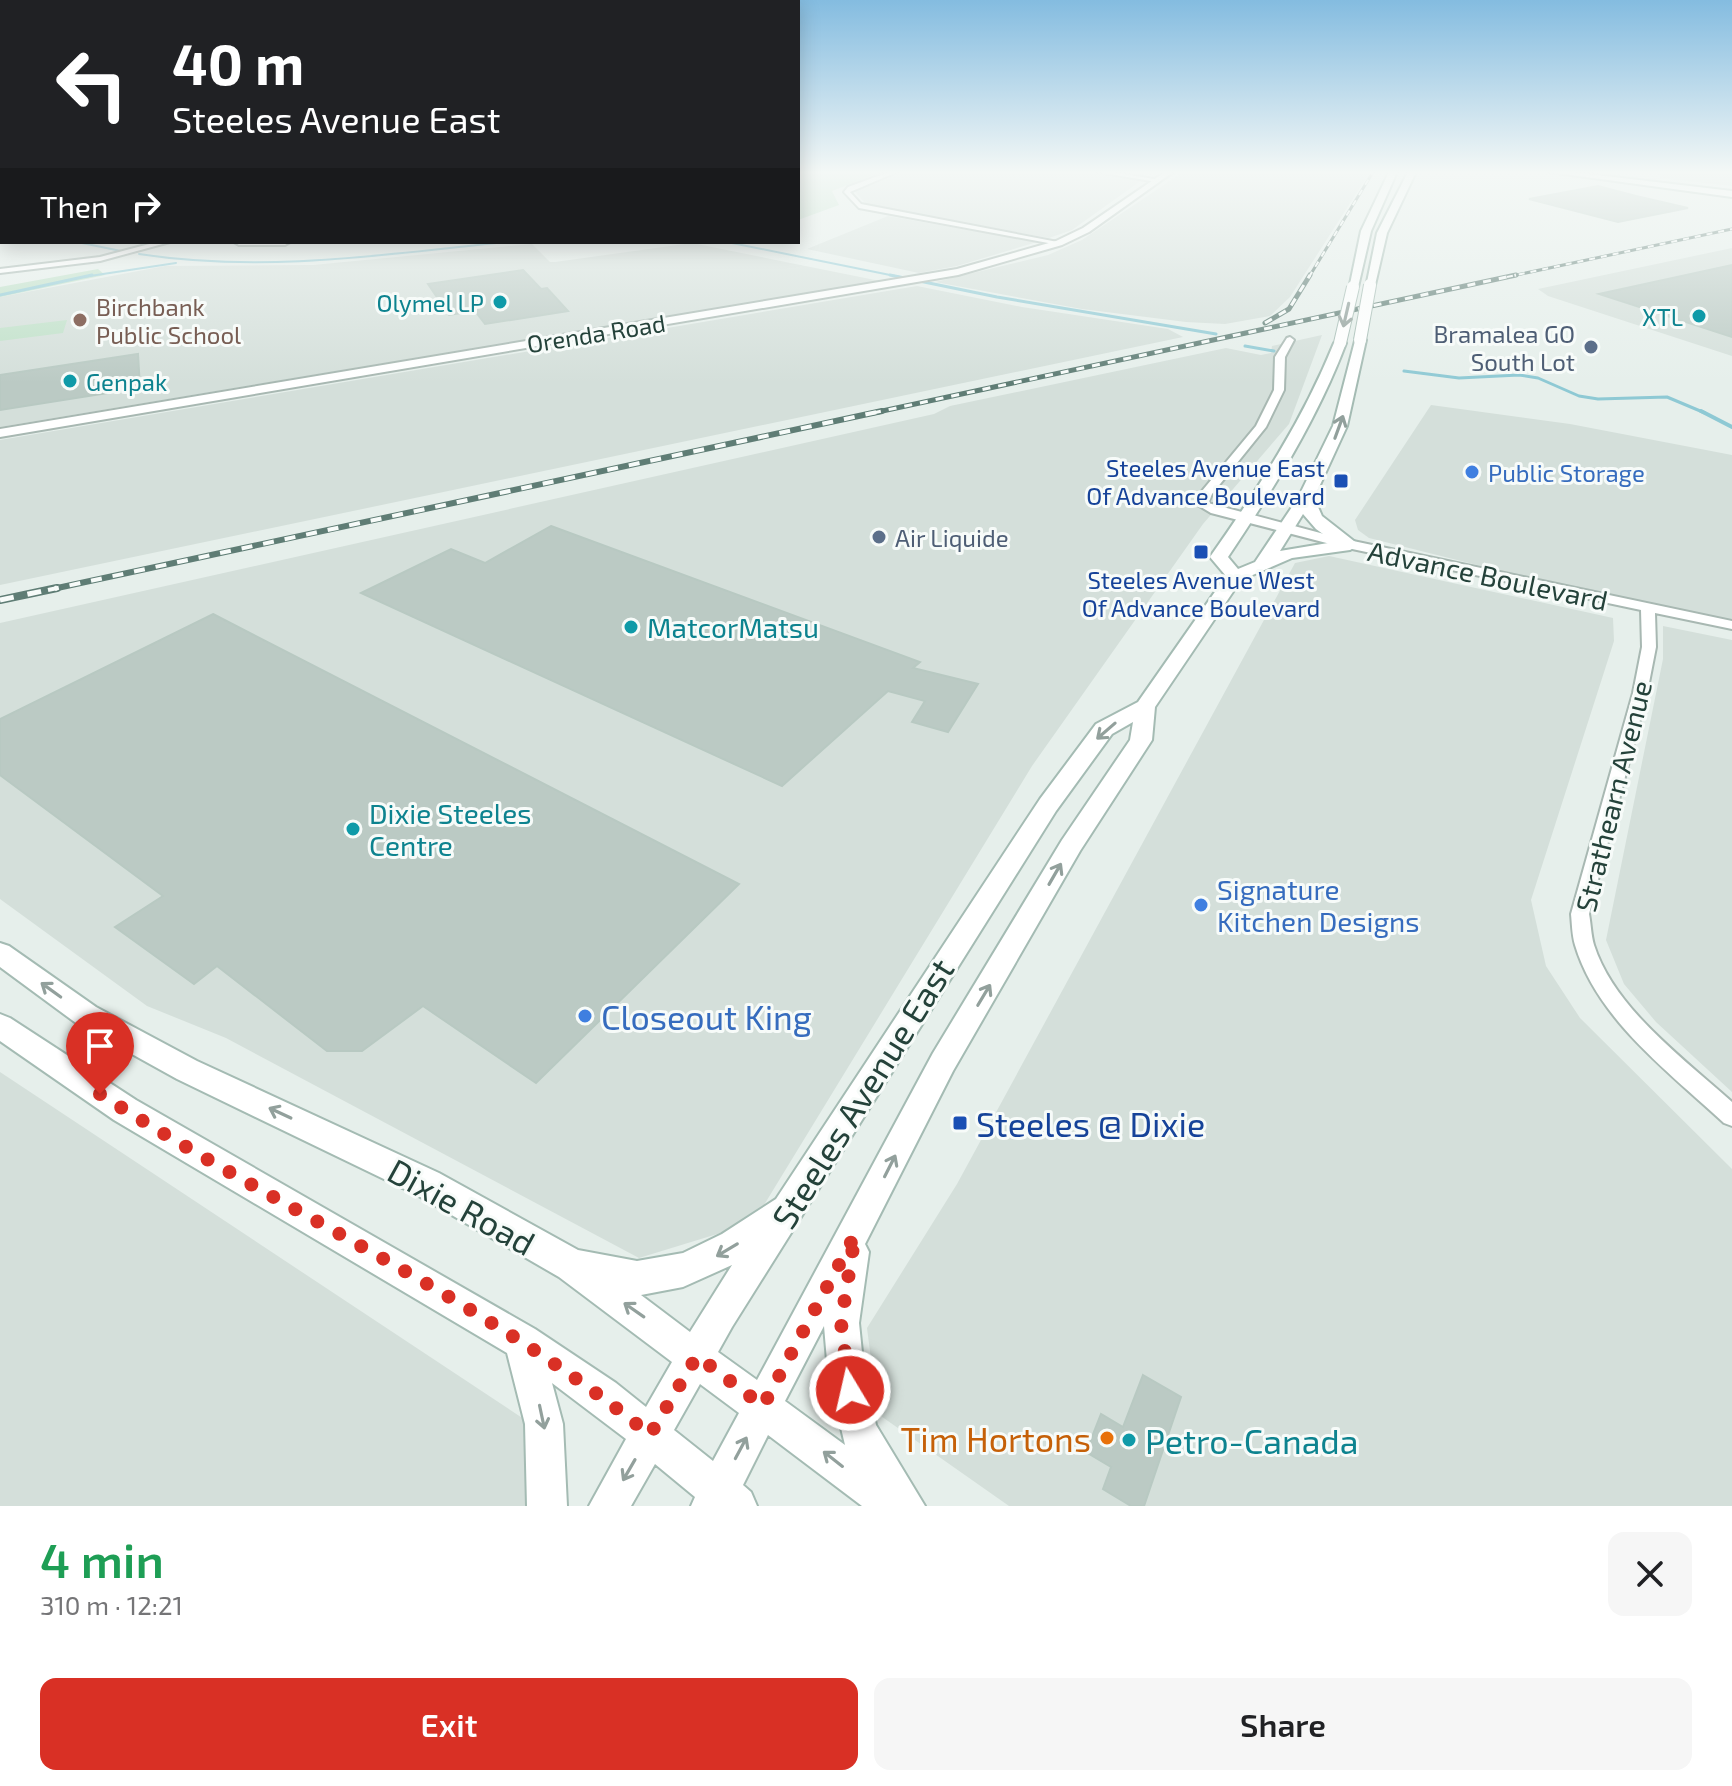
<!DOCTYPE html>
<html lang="en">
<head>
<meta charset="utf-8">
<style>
  :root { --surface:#fff; --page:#f6f6f6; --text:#202124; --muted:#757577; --accent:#d93025 }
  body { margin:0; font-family:"Exo 2",sans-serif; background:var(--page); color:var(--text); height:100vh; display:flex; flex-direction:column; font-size:30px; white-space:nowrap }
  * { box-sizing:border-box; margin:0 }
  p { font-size:26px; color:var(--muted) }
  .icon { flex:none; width:44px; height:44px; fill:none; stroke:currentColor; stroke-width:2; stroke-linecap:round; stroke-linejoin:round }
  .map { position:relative; height:1506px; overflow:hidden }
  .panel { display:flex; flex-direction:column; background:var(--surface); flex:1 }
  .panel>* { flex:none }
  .hud { position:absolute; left:0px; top:0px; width:800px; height:244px; box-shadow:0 4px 20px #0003; background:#202124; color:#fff; overflow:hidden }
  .pin { position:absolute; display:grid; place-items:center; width:68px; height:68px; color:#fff; margin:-82px -34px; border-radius:50% 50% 50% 0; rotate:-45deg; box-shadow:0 0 8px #0007 }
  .pin .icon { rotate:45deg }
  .me { position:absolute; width:88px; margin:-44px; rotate:351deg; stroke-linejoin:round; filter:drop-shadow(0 0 6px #0008) }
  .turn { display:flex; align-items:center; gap:28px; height:168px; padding:0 40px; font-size:36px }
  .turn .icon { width:104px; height:104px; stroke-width:2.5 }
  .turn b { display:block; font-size:56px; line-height:68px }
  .then { display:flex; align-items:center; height:76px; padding:0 40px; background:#0003; gap:16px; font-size:30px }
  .round { display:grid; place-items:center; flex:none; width:84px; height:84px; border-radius:16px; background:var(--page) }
  .headline { display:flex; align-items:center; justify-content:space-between; height:136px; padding:0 40px }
  h1 { font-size:48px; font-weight:600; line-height:60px; color:#1e9e55 }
  .action { display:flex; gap:16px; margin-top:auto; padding:16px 40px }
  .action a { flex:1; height:92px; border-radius:16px; background:var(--accent); color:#fff; font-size:32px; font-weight:600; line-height:92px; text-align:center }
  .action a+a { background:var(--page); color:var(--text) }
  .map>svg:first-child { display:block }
  .built { fill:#d4dfda }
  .green { fill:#bfe0c8 }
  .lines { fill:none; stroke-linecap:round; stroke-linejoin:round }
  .stream-far2 { stroke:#8ec9d4; stroke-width:2 }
  .stream-far1 { stroke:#8ec9d4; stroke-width:3 }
  .stream { stroke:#8ec9d4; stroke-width:4 }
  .building { fill:#bbcac4; stroke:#b8c9c2; stroke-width:2 }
  .minor-casing { stroke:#a8b8b2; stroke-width:4 }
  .tertiary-casing { stroke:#a8b8b2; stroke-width:4 }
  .secondary-casing { stroke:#a4bbb3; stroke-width:4 }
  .minor { fill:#fff; fill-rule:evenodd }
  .tertiary { fill:#fff; fill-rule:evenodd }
  .secondary { fill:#fff; fill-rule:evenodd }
  .rail-far3-casing { stroke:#5f7d75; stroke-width:3 }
  .rail-far2-casing { stroke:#5f7d75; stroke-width:5 }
  .rail-far1-casing { stroke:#5f7d75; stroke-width:6 }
  .rail-casing { stroke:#5f7d75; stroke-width:8 }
  .rail-far3 { stroke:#f7fbf9; stroke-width:2; stroke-dasharray:6; stroke-linecap:butt }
  .rail-far2 { stroke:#f7fbf9; stroke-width:3; stroke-dasharray:8; stroke-linecap:butt }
  .rail-far1 { stroke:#f7fbf9; stroke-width:4; stroke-dasharray:11; stroke-linecap:butt }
  .rail { stroke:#f7fbf9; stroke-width:5; stroke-dasharray:14; stroke-linecap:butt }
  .secondary-bridge-casing { stroke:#a4bbb3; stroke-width:14; stroke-linecap:butt }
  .secondary-bridge { stroke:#fff; stroke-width:12 }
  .oneway { stroke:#92a09c }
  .route { stroke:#d93025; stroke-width:14; stroke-dasharray:0 25.2 }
  .culture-dot { fill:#0f9aa8; stroke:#f7fbf9; stroke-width:3 }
  .education-dot { fill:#8d6e63; stroke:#f7fbf9; stroke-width:3 }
  .service-dot { fill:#5c6f8a; stroke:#f7fbf9; stroke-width:3 }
  .shop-dot { fill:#3f7fe0; stroke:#f7fbf9; stroke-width:3 }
  .transit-dot { fill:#1a4fb4; stroke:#f7fbf9; stroke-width:3 }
  .food-dot { fill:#e8710a; stroke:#f7fbf9; stroke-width:3 }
  .labels { text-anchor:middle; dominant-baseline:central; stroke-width:6; stroke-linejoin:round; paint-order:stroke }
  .far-culture-label { font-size:24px; fill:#0d838f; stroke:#f7fbf9; text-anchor:end }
  .far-education-label { font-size:24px; fill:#785e54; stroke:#f7fbf9; text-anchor:start }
  .far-street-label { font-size:24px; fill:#24423a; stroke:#f7fbf9 }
  .far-service-label { font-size:24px; fill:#4e5e75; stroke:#f7fbf9; text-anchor:end }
  .far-transit-label { font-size:24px; fill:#164399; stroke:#f7fbf9; text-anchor:end }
  .far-shop-label { font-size:24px; fill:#366cbe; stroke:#f7fbf9; text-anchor:start }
  .street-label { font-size:28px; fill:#24423a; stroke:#f7fbf9 }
  .culture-label { font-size:28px; fill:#0d838f; stroke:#f7fbf9; text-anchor:start }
  .shop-label { font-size:28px; fill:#366cbe; stroke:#f7fbf9; text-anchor:start }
  .near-shop-label { font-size:34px; fill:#366cbe; stroke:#f7fbf9; text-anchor:start }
  .near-street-label { font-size:34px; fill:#24423a; stroke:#f7fbf9 }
  .near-transit-label { font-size:34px; fill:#164399; stroke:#f7fbf9; text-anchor:start }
  .near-food-label { font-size:34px; fill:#c56008; stroke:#f7fbf9; text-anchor:end }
  .near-culture-label { font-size:34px; fill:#0d838f; stroke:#f7fbf9; text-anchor:start }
</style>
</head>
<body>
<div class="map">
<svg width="1732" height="1506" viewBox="0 0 1732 1506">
  <rect width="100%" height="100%" fill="#e6efeb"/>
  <path class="built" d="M904,172H1084L1142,180L1072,230L1049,238L868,206L856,193L855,191Z
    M1183,172H1370L1290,297L1270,316L1225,324L1186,322L1082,309L935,282L1048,255L1082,240Z
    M1660,172H1732V186L1660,178Z
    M888,216L1037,242L957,266L919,273L807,249Z
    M692,243L880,281L0,427V297L165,266L313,265L532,244L550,262H555Z
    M1732,248V356L1548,296L1538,289Z
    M917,286L1022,307L1168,329L1183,337L0,585V440Z
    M1322,335L1289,424L1203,524L1032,766L753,1223L639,1258L226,1038L147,1006L0,899V623L934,414L950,406L1226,348L1261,355L1271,353L1272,346Z
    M1431,405L1570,424L1732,455V621L1525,577L1369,538L1358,530L1355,520Z
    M1329,556L1613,618L1614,641L1531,900L1546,966L1580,1018L1732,1169V1506H1009L878,1414L867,1328L957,1184L1295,563Z
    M1663,626L1732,640V1092L1656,1022L1624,984L1606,940L1663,659Z
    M0,1072L548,1435L550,1506H0Z"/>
  <path class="green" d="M798,172H881L832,191L839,205L798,220Z
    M98,269L105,275L0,297V287Z
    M67,320L63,333L0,341V328Z"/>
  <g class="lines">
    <path class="stream-far2" d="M77,242L121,251
      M727,242L900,277
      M139,254C262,273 382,255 505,242
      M83,277L176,263"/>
    <path class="stream-far1" d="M890,275L997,297L1216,334
      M0,295L92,275
      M1245,346L1274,351
      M1404,371L1459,378L1519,375L1538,378L1579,396L1598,399L1667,397L1705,413"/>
    <path class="stream" d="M1701,411L1732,427"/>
  </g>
  <path class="building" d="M1598,186L1636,196L1688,208L1618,222L1529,199Z
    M1732,265V337L1599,294Z
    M523,270L541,289L547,288L568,311L485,324L475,311L449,315L428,284Z
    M138,354L140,388L0,410V375Z
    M551,526L920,662L913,668L978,684L948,732L912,722L925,701L888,691L782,786L361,593L451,549L485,563Z
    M213,614L739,884L536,1083L423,1006L362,1051H327L217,966L194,984L115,927L163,896L0,775V719Z
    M1143,1375L1181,1397L1144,1506H1131L1103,1489L1111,1467L1086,1452L1101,1414L1123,1427Z"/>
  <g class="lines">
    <g class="minor-casing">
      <path id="minor" d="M889,172H897L850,192L861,204L1063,243L1059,245L859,208L844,192L848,187Z
        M1098,172H1111L1160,180L1157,182Z
        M157,242H170L100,261L0,273V269L100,257Z
        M1290,337L1294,340L1285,357L1284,390L1266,427L1212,494L1208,503L1339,538L1732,621V629L1655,613L1656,647L1647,693L1589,914C1591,924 1591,935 1594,945C1614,1008 1684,1059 1732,1102V1126L1724,1123C1669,1072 1597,1019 1575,945C1572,935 1572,924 1571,914L1633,693L1642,647L1641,610L1338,546L1211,513L1196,504L1202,491L1256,426L1274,390L1275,357L1287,338Z"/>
    </g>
    <g class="tertiary-casing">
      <path id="tertiary" d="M1165,172H1173L1089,232L1062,245L958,275L0,437V429L957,269L1056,241L1083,228Z
        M0,179H2V183H0Z
        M234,242H290L285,245H239Z"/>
    </g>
    <g class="secondary-casing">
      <path id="secondary" d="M1389,172H1397L1371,231L1358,287L1349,289L1361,231Z
        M1408,172H1416L1387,233L1375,285L1366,287L1377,233Z
        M1549,172H1571L1732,191V197Z
        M1356,337L1366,340L1347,426L1314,498L1322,516L1359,545L1350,550L1292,558L1241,580L1155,707L1152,740L1080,851L953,1071L865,1244L869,1252L859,1323L864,1372L876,1425L925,1506H862L768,1435L743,1485L751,1492L757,1506H691L695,1497L655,1464L631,1506H589L626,1439L552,1383L563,1424L567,1506H527L525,1424L507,1353L114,1120L0,1041V1014L10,1018L136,1100L535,1329L616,1383L646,1407L672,1362L559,1277L417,1195L177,1079L76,1023L0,967V943L9,946L96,1007L197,1061L439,1173L578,1250L637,1261L683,1253L722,1234L776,1199L1040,799L1096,724L1138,702L1226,576L1210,557C1259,487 1302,422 1334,343L1344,340L1346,343C1317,420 1274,488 1228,557L1238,569L1255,562L1298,498L1333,426ZM1303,514L1316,529L1334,542L1280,551ZM1133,722L1130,740L1062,840L933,1053L757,1380L718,1352L732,1327L1056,811L1112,734ZM732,1265L690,1332L641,1295L683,1287ZM824,1326L828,1372L845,1445L785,1401ZM700,1384L739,1413L713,1461L674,1430Z"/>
    </g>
    <use href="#minor" class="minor"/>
    <use href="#tertiary" class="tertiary"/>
    <use href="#secondary" class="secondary"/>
    <g class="rail-far3-casing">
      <path id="rail-far3" d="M1309,277L1373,172
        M1507,277L1732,229"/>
    </g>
    <g class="rail-far2-casing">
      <path id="rail-far2" d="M1265,323L1289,309L1310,275
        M873,413L1516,275"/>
    </g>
    <g class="rail-far1-casing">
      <path id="rail-far1" d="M48,590L882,411"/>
    </g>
    <g class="rail-casing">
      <path id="rail" d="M0,600L57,588"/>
    </g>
    <use href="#rail-far3" class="rail-far3"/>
    <use href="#rail-far2" class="rail-far2"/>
    <use href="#rail-far1" class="rail-far1"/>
    <use href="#rail" class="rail"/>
    <g class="secondary-bridge-casing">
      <path id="secondary-bridge" d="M1360,340L1370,285
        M1340,343L1353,287"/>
    </g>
    <use href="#secondary-bridge" class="secondary-bridge"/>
  </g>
  <defs><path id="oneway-shaft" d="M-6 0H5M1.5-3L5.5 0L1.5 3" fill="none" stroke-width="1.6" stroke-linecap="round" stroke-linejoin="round" transform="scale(2)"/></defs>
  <g class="oneway">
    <use href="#oneway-shaft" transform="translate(1346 315) rotate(103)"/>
    <use href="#oneway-shaft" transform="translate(1339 427) rotate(-70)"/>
    <use href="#oneway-shaft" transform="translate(1106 731) rotate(139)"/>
    <use href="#oneway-shaft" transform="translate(1055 874) rotate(-60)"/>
    <use href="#oneway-shaft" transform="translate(51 990) rotate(-144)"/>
    <use href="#oneway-shaft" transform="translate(984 995) rotate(-59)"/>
    <use href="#oneway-shaft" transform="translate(280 1113) rotate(-155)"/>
    <use href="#oneway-shaft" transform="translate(890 1166) rotate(-63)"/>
    <use href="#oneway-shaft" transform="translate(727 1250) rotate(149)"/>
    <use href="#oneway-shaft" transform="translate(634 1310) rotate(-145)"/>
    <use href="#oneway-shaft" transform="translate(542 1417) rotate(78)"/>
    <use href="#oneway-shaft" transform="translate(741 1448) rotate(-62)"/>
    <use href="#oneway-shaft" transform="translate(833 1459) rotate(-142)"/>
    <use href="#oneway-shaft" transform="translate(629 1470) rotate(120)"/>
  </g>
  <linearGradient id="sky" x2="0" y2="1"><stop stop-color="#84bce0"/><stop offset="0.45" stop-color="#f4f8f6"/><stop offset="1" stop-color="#f4f8f6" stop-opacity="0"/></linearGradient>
  <rect width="1732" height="383" fill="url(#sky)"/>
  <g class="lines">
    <path class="route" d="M100,1094C281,1211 483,1298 650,1435L697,1356L763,1406L855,1235L841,1323L850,1390"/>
  </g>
  <g class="culture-dot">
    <circle cx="500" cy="302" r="8"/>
    <circle cx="1699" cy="316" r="8"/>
    <circle cx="70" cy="381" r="8"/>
    <circle cx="631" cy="627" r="8"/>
    <circle cx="353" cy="829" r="8"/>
    <circle cx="1129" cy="1440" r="8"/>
  </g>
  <circle class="education-dot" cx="80" cy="320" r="8"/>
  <g class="service-dot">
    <circle cx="1591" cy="347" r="8"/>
    <circle cx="879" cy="537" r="8"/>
  </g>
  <g class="shop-dot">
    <circle cx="1472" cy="472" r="8"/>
    <circle cx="1201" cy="905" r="8"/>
    <circle cx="585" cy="1016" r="8"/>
  </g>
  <g class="transit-dot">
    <rect x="1333" y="473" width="16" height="16" rx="4"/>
    <rect x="1193" y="544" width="16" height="16" rx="4"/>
    <rect x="952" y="1115" width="16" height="16" rx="4"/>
  </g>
  <circle class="food-dot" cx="1107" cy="1438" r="8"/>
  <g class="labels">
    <g class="far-culture-label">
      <text x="484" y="302">Olymel LP</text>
      <text x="1683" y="316">XTL</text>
      <text x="86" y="381" text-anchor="start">Genpak</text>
    </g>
    <g class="far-education-label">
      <text x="96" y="306">Birchbank<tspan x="96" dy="28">Public School</tspan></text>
    </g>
    <g class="far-street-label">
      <text transform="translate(596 333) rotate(-9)">Orenda Road</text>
    </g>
    <g class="far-service-label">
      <text x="1575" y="333">Bramalea GO<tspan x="1575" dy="28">South Lot</tspan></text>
      <text x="895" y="537" text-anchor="start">Air Liquide</text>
    </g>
    <g class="far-transit-label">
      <text x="1325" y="467">Steeles Avenue East<tspan x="1325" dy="28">Of Advance Boulevard</tspan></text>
      <text x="1201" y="579" text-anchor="middle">Steeles Avenue West<tspan x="1201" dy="28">Of Advance Boulevard</tspan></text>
    </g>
    <g class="far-shop-label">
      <text x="1488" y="472">Public Storage</text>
    </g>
    <g class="street-label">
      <text transform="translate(1488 575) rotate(12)">Advance Boulevard</text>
      <text transform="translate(1613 796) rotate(-76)">Strathearn Avenue</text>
    </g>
    <g class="culture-label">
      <text x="647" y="627">MatcorMatsu</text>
      <text x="369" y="813">Dixie Steeles<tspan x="369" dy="32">Centre</tspan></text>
    </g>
    <g class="shop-label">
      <text x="1217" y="889">Signature<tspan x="1217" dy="32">Kitchen Designs</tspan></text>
    </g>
    <g class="near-shop-label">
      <text x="601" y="1016">Closeout King</text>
    </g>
    <g class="near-street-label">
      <text transform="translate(862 1093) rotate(-58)">Steeles Avenue East</text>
      <text transform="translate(462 1206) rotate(29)">Dixie Road</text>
    </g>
    <g class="near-transit-label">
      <text x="976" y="1123">Steeles @ Dixie</text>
    </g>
    <g class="near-food-label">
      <text x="1091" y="1438">Tim Hortons</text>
    </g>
    <g class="near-culture-label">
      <text x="1145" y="1440">Petro-Canada</text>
    </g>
  </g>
</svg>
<div class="pin" style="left:100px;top:1094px;background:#d93025"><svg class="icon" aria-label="arrive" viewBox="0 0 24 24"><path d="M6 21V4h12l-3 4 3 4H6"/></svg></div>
<svg class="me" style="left:850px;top:1390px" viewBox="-20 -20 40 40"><circle r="17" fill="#d93025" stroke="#fff" stroke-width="3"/><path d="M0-11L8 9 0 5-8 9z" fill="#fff"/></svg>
<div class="hud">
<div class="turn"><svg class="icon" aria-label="left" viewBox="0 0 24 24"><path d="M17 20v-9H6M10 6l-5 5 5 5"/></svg><div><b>40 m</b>Steeles Avenue East</div></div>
<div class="then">Then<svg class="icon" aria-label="right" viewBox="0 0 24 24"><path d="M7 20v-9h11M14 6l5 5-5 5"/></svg></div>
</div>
</div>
<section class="panel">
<div class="headline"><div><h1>4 min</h1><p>310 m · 12:21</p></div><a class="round"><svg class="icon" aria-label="close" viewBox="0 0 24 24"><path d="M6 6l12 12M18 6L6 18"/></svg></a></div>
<div class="action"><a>Exit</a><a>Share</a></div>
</section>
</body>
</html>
